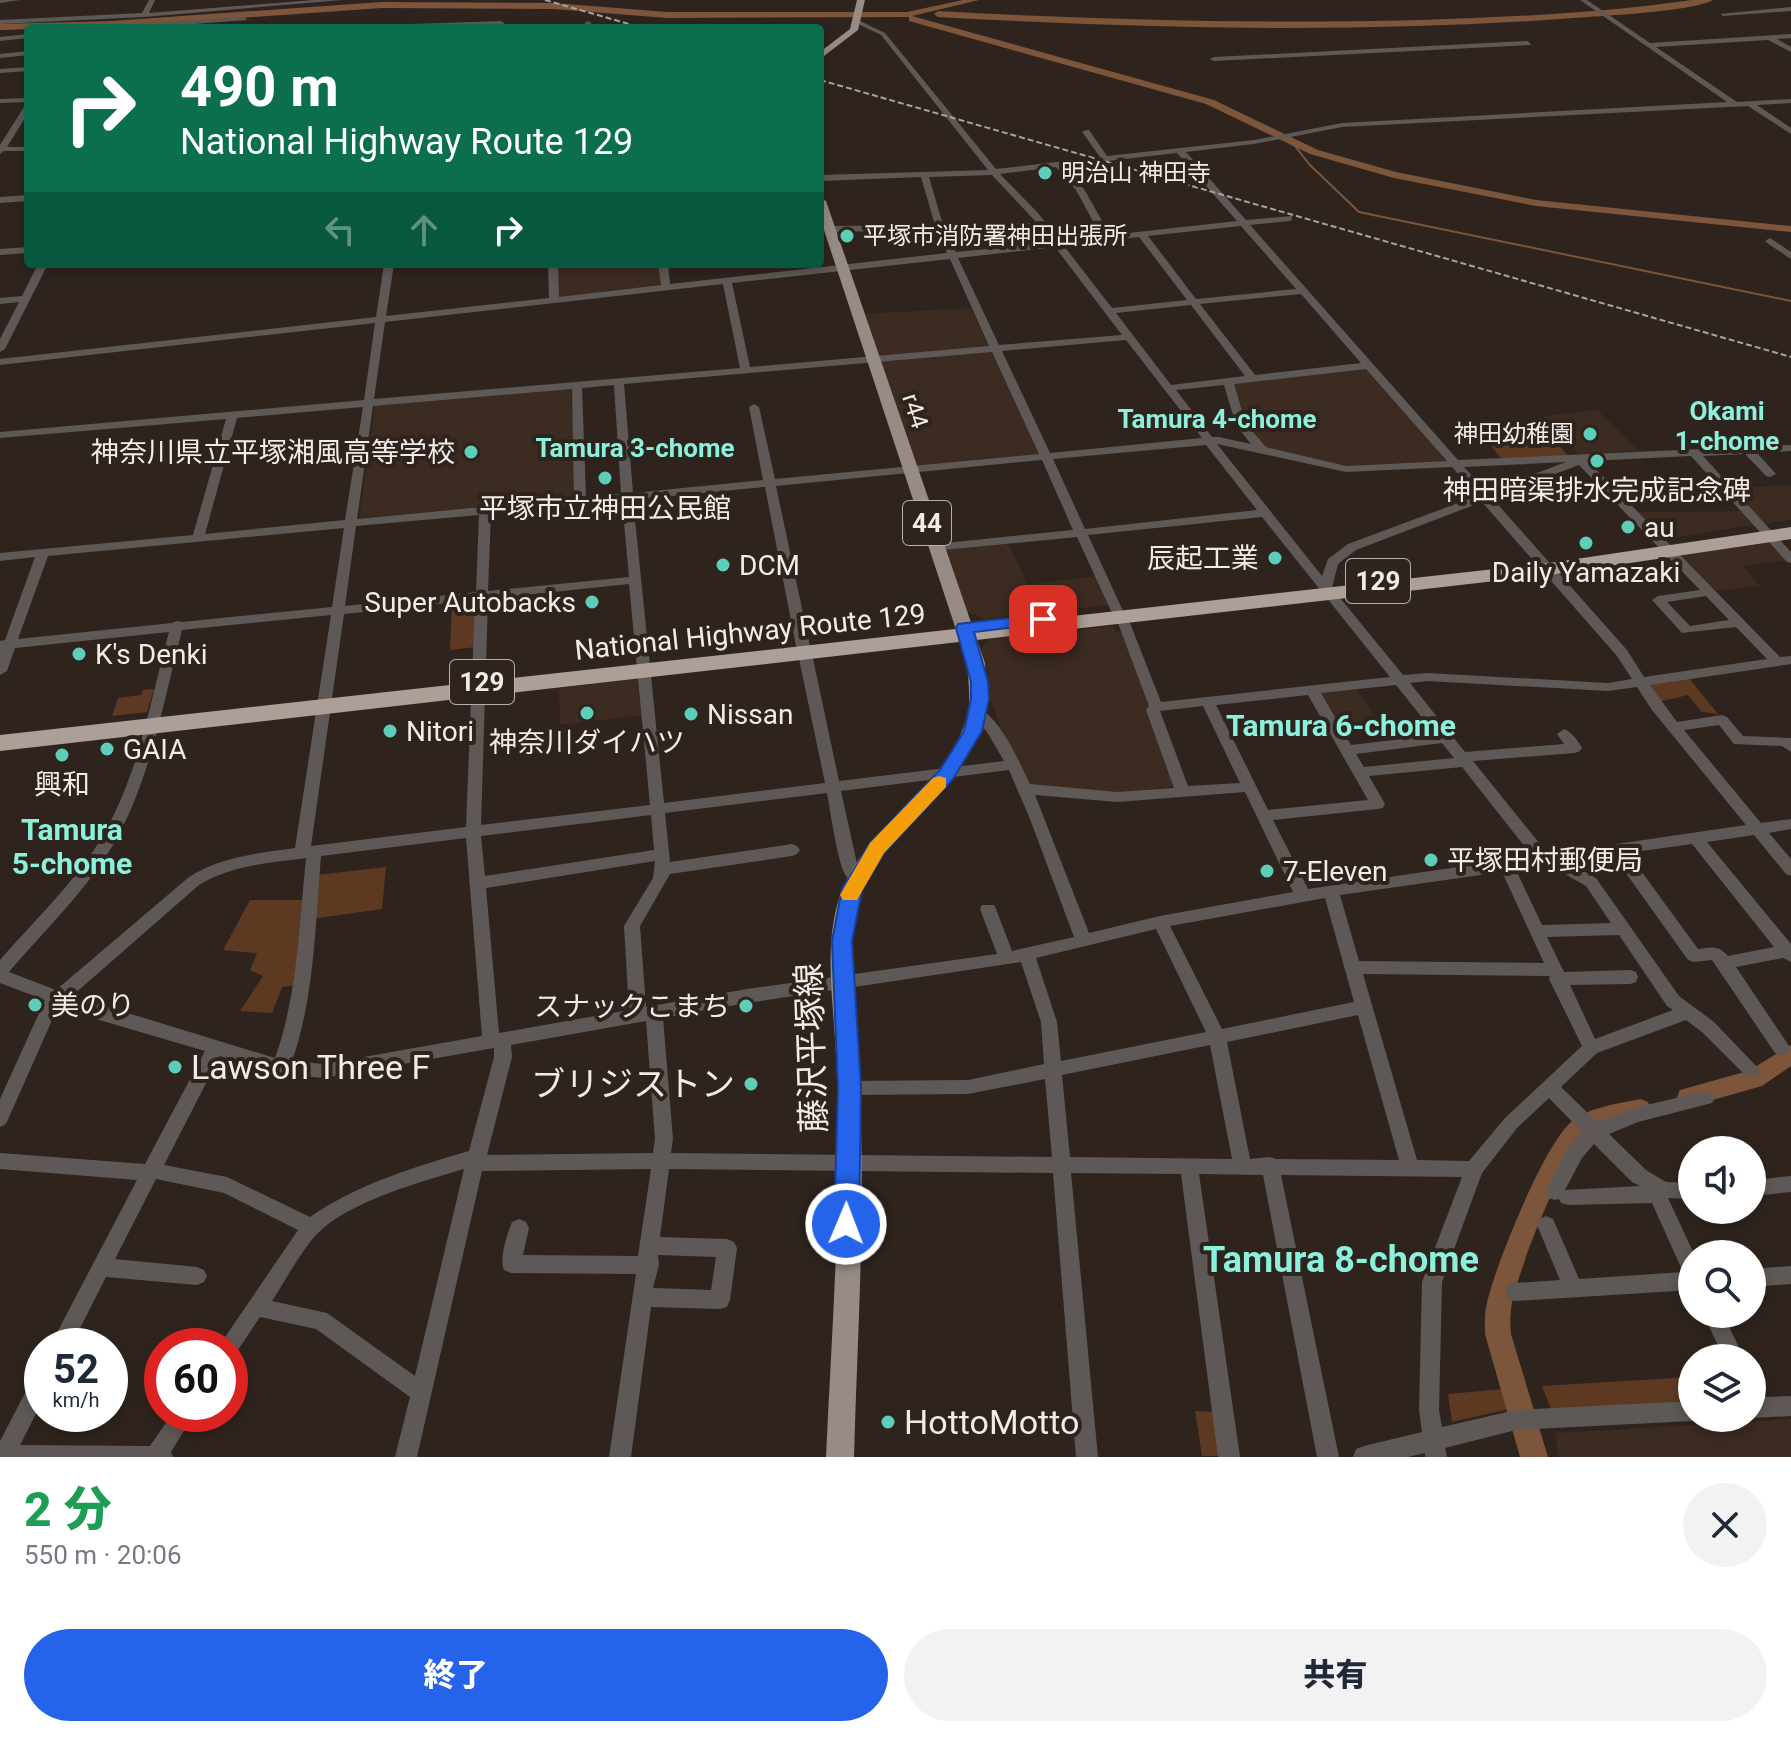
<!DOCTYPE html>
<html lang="ja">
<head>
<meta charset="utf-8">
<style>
  :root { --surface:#fff; --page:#f2f2f3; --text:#1f2937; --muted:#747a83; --accent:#2563eb }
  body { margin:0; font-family:Roboto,"Noto Sans JP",sans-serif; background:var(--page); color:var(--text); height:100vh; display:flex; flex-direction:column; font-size:30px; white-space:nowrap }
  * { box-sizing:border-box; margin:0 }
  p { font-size:26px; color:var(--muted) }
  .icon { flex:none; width:44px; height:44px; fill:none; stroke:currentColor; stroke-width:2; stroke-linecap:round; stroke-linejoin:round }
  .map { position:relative; height:1457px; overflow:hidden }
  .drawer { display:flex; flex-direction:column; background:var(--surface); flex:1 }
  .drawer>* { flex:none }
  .guide { position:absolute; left:24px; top:24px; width:800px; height:244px; border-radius:8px; box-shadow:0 4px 12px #0003; background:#0b6e4f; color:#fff; overflow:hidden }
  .buttons { position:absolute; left:1678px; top:1136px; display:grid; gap:16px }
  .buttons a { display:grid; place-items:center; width:88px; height:88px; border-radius:50%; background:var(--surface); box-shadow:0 4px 12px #0003; font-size:40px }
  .speed { position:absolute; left:24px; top:1328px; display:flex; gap:16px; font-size:40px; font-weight:700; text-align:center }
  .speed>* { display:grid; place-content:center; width:104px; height:104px; border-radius:50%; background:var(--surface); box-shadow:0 4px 12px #0003; line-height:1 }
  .speed small { font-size:20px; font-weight:400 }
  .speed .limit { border:12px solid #d22; background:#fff; color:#111 }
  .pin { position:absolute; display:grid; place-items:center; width:68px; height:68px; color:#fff; margin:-34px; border-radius:16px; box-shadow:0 4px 12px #0006 }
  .me { position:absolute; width:88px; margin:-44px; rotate:1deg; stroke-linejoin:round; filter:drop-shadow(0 0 6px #0008) }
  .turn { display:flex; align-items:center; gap:28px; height:168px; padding:0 24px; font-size:36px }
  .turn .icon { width:104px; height:104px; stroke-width:2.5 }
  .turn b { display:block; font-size:56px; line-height:68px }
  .lanes { display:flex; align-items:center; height:76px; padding:0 24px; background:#0003; justify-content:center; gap:40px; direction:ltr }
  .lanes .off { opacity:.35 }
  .round { display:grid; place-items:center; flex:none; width:84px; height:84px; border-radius:42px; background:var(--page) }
  .summary { display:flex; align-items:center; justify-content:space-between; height:136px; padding:0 24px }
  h1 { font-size:48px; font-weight:800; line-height:60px; color:#1e9e55 }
  .action { display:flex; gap:16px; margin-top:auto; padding:16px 24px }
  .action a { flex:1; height:92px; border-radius:48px; background:var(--accent); color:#fff; font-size:32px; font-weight:800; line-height:92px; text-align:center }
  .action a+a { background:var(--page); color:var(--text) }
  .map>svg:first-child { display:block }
  .built { fill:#3b2b21 }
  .green { fill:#5d3921 }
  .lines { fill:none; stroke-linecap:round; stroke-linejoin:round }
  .stream { stroke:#7d553b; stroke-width:2 }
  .river { fill:#7d553b; fill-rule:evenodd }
  .minor { fill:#5e5956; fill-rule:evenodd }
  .major { fill:#968b85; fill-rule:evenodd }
  .highway { fill:#ac9f97; fill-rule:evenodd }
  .rail { stroke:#aaa29d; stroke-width:2; stroke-dasharray:6 3; stroke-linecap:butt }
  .route { fill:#2563eb; stroke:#184099; stroke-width:2 }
  .slow { fill:#f59e0b }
  .poi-dot { fill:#5cceba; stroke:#2e241d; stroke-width:3 }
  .labels { text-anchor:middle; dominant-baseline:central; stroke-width:8; stroke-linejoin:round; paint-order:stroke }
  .far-poi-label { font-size:24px; fill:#f2ebe7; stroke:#2e241d; text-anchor:start }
  .far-street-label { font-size:24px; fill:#f2ebe7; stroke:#2e241d }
  .far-neighbourhood-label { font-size:26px; font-weight:bold; fill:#8bf0dc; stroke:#2e241d }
  .shield { fill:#2e241d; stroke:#b7afaa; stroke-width:2 }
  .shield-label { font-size:26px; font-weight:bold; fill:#f2ebe7 }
  .poi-label { font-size:28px; fill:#f2ebe7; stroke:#2e241d; text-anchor:start }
  .street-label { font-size:28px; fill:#f2ebe7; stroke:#2e241d }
  .neighbourhood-label { font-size:30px; font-weight:bold; fill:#8bf0dc; stroke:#2e241d }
  .near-street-label { font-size:34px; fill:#f2ebe7; stroke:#2e241d }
  .near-poi-label { font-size:34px; fill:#f2ebe7; stroke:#2e241d; text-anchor:start }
  .near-neighbourhood-label { font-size:36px; font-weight:bold; fill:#8bf0dc; stroke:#2e241d }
</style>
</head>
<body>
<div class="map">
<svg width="1791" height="1457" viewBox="0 0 1791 1457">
  <rect width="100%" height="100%" fill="#2e241d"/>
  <path class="built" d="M556,264H662L665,284L562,297L557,296Z
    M971,308L989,347L875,357L861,314Z
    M991,351L1043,455L914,467L876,361Z
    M1366,367L1448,461L1341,466L1263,448L1247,430L1231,383Z
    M571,389L576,498L359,518L375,405Z
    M1597,410L1639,451L1578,454L1543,416Z
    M1791,485V520L1763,524L1731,488Z
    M1742,511L1755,525L1662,539L1636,512Z
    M1008,542L1027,584L1098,576L1111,605L984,619L966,611L942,549Z
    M1771,543L1788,560L1742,566L1760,586L1712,591L1677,556Z
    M1113,626L1116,632L1124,631L1179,786L1117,793L1031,788L1007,744L990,698L988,674L980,649L990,639Z
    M638,679L642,715L560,725L559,688Z
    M1354,688L1358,690L1382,728L1342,734L1319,692Z
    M1791,1419V1457H1558L1555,1433Z"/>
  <path class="green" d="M1549,434L1569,457L1502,460L1485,438Z
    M475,599L476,647L450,650L452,602Z
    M1689,678L1718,714L1702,712L1688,695L1658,702L1648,684Z
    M154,689L147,712L112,716L118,698L141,695L143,690Z
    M386,867L382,909L311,919L317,875Z
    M250,900H306L297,985L282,987L272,1013L240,1011L263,976L250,970L257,953L223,950Z
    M1691,1377L1692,1401L1551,1409L1542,1386Z
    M1504,1389L1513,1408L1452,1422L1448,1394Z
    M1195,1411L1219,1412L1223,1456H1202Z"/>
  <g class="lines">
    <path class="stream" d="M1292,142L1309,164L1359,212L1791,301"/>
    <path class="river" d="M963,0H979L912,16L1214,100L1318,150L1396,172L1536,200L1791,226V232L1536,206L1394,178L1310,154L1206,104L909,21V17L667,18L554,9L382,8L111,27L0,30V24L111,21L382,2L554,3L667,12H907Z
      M1692,0H1713C1693,11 1615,15 1588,17C1372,34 1154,29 938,17L934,14L938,11C1098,20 1258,24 1419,20C1510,17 1601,13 1692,0Z
      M1791,1045V1066L1762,1086L1688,1107L1680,1104L1677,1097L1680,1090L1748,1071Z
      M1640,1099L1648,1102L1651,1109L1648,1116C1629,1123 1606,1123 1589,1135C1562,1155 1519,1269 1512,1303C1510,1314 1510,1323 1511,1334L1548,1457H1520L1485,1334C1485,1323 1484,1314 1487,1303C1495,1266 1543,1148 1570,1123C1587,1107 1618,1104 1640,1099Z"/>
    <path class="minor" d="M0,0H20L0,3Z
      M149,0H155L149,13L314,0H343L144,17L0,24V20L142,13Z
      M1580,0H1587L1650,43L1791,34V38L1777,39L1791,47V52L1768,40L1656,47L1737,102L1791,99V103L1757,105L1791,128V134L1748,106L1342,127L1254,144L1186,152L1246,220L1292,216V220L1289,221L1250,225L1458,460L1791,445V451L1757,453L1776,474L1770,477L1766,476L1745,454L1703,456L1791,552V563L1787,562L1691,456L1588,461L1780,657L1791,656V664L1650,685L1677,722L1722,715L1727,717L1743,736L1791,738V752L1782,746L1734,744L1719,725L1684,730L1761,823L1791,819V829L1769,833L1791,859V876L1786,874L1754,835L1707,842L1791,944V962L1783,958L1736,967L1787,1043L1790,1048L1787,1053L1781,1055L1775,1053L1712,960L1694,962L1688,960L1613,855L1568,862L1596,878L1679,996L1714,1022L1760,1070L1757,1075L1751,1077L1745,1075L1702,1032L1686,1020L1597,1053L1561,1087L1597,1122L1638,1107L1706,1091L1712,1093L1715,1098L1712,1103L1638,1122L1609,1134L1646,1170L1666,1182L1692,1183V1199L1668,1198L1694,1254H1692V1290L1515,1301L1508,1299L1505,1292L1508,1285L1515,1283L1560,1280L1537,1225L1539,1219L1546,1216L1553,1219L1579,1279L1683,1272L1652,1203L1568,1205L1561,1203L1559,1199L1555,1200L1548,1198L1546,1192C1556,1170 1565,1149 1582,1132L1549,1098L1517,1128L1482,1173L1442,1282L1439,1410L1442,1427L1516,1410L1692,1401V1418H1699L1692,1421L1516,1430L1445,1448L1447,1457H1425V1453L1408,1457H1353L1356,1449L1364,1446L1422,1432L1419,1410L1422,1282L1462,1177L1281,1175L1339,1457H1317L1263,1175L1199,1174L1240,1457H1218L1181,1174L1071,1173L1098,1457H1076L1053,1173L669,1169L660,1237L727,1239L734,1242L737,1248L730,1300L727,1307L720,1309L651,1307L631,1457H609L636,1274L511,1273L504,1270C499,1258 507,1235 512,1222L519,1219L526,1222L529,1228L523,1255L638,1256L651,1169L482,1171L417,1457H395L410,1397L316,1329L260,1317L236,1353L230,1355V1346H219L298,1230L224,1193L156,1179L115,1259L197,1267L204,1270L207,1276L204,1282L197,1285L106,1277L71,1346H50L137,1180L0,1169V1153L145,1164L205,1051L96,1019L61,1006L57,1009L6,1124L0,1127V1099L45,1000L0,983V960C34,921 72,885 99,842C138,779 150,702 169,632L15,648L7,671L0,675V641L5,640L35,557L0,561V553L193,535L226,419L0,438V432L364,400L375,323L0,365V359L376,317L384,264H394L386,316L549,298L548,264H558L559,297L661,285L658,264H668L670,284L947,253L937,230L829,232L825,229L829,226L935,225L921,177L820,181V175L988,170L881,35L854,22L856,19L885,33L996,169L1100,157L1082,132L1086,130H1089L1107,156L1254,140L1342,123L1727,102ZM1177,153L1237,221L1110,235L1084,189L1064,166ZM1056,167L1076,190L1101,236L1060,241L1038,213L1000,174ZM992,175L1037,223L943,225L929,177ZM1241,226L1296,289L1196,299L1148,236ZM1041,229L1051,242L956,252L945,230ZM1139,237L1187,300L1112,308L1064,246ZM1055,247L1122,335L999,345L958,258ZM950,259L989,346L750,367L732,283ZM723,284L740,368L374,399L385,322ZM1301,294L1361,363L1255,375L1200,304ZM1191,305L1245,376L1171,385L1116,313ZM1126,340L1202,438L1050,453L1002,351ZM992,352L1039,454L775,479L759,407L754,404L749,407L763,480L633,493L624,384ZM1366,369L1447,461L1346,466L1266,447L1246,424L1234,384ZM614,385L621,494L586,497L582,388ZM1224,385L1236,425L1251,444L1219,437H1212L1176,390ZM572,389L574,498L357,519L373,406ZM363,407L345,520L205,534L237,418ZM1217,444L1346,472L1452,467L1477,496L1348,544L1328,559L1322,576ZM1206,445L1257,510L1085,529L1053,459ZM1042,460L1073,530L936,544L932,545L930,548L932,551L1077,537L1111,611L1117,615L1123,611L1088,535L1262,517L1390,677L1161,702L1128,618L1122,614L1116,618L1149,706L1146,710L1174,788L1117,792L1030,784C1019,762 1001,718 978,708L971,713L987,732L1004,761L839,781L812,654L805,650L798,654L825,783L664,803L633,500L765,487L796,646L803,650L810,646L776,486ZM1566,462L1487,492L1464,467ZM1579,465L1700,590L1658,596L1652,600L1682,633L1736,627L1767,659L1644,677L1627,650L1492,498ZM622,501L629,577L488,591L491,513ZM1482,502L1617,656L1632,679L1608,683L1428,673L1403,675L1332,588L1338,564L1356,550ZM479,515L476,592L345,606L356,526ZM344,528L332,607L182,622L177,621L172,623L18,639L48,556ZM629,584L650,805L481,825L488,599ZM1706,596L1729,620L1690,626L1667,602ZM475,600L466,827L311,846L344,614ZM331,615L295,848C259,853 220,857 189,877L56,990L9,972C44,931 85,892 113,845C151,779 163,703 182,630ZM1428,681L1608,691L1637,687L1652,710L1746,825L1548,854L1473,761L1575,753L1580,751L1582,748C1578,741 1572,732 1564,729L1557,734L1564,744L1465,752L1410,683ZM1396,685L1436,735L1351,745L1321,693ZM1308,695L1368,800L1268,810L1216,705ZM1203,706L1240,783L1188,786L1160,711ZM1442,743L1454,758L1364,767L1356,754ZM1462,767L1532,856L1308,889L1273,820L1378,809L1383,808L1385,804L1369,776ZM1009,770L1030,819L1074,937L1012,951L996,909L994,905H982L980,909L997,954L747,989L646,1007L640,926L670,874L792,856L797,854L800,850L797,846L792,844L670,862L665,813L827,793C830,809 838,866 846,876C851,882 856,883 863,881L866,877L858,868L841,791ZM1245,792L1293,892L1160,916L1089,933L1035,795L1117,802ZM651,815L654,850L485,876L481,836ZM466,838L482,1036L324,1064L292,1061C315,995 315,925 321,856ZM1692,844L1774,947L1728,956C1719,945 1711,947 1698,949L1628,853ZM306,858C299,925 298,994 275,1058L72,996L199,885C231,865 270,863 306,858ZM655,861L653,878L624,926L629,1010L499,1033L486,888ZM1549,865L1586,886L1611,923L1542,925L1516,870ZM1502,872L1544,963L1359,961L1340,895ZM1325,898L1354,1002L1222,1029L1170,926ZM1156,929L1206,1032L1061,1061L1057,1022L1036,958ZM1619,935L1667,1006L1673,1010L1595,1039L1570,985L1630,984L1636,982L1638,977L1636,972L1630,970L1564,972L1547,937ZM1021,962L1041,1022L1044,1064L968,1080L849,1081L843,1083L840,1088L843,1093L849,1095L968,1094L1045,1079L1052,1157L671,1153L673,1139L663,1018L747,1003ZM1363,974L1550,976L1549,979L1582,1046L1505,1118L1469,1161L1417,1160ZM1358,1015L1399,1160L1276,1159L1270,1157L1250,1159L1227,1042ZM646,1021L655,1139L653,1153L487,1155L512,1057L511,1045ZM1210,1045L1232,1159L1070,1157L1062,1075ZM494,1048V1057L469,1151C414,1167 358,1184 310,1217L227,1177L164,1165L220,1056L281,1074L324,1078ZM1594,1144L1632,1182L1640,1186L1565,1190L1582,1158ZM464,1169L415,1376L327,1313L272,1301C285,1281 301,1251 317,1234C347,1202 423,1181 464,1169ZM658,1255L716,1257L711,1290L653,1288L659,1265Z
      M1791,7V11L1723,16L1720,14Z
      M245,17L247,20L141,28H107L110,26Z
      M501,21L504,23V28H498V25L349,28L352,26Z
      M588,21L591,23V28H585V23Z
      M28,34V38L0,41V37Z
      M1528,41L1531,45L1214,61L1210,59L1214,57Z
      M28,51V55L0,58V54Z
      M28,67V71L0,73V69Z
      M28,98V102L0,103V99Z
      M28,105V113L7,147H28V151H4L0,154V145L24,107Z
      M28,195V201L0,203V197Z
      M1770,238L1791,252V259L1767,243L1765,241Z
      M28,247V253L0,255V249Z
      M38,264H48L5,349L0,352V339L19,302L0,304V298L22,296Z
      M1791,1176V1192L1752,1196V1180Z
      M1791,1266V1284L1752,1287V1269Z
      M1703,1314H1723L1744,1358H1724Z
      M42,1371V1402L20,1445L150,1446L172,1414H194L171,1452L173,1457H0V1441L35,1374Z
      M1752,1383L1759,1386L1765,1397L1791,1396V1416L1751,1418Z"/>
    <path class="major" d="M857,0H865L858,30L820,59V52L850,29Z
      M820,198L826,201L985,663C985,677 988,692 986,705C976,789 881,822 859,900C846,944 853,994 857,1039C860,1069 861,1099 861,1130C864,1239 857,1348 854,1457H826C831,1348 839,1238 838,1129C838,1099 837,1068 835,1038C832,993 825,943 839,899C864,820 958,785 969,705C970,692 968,677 967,663L820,218Z"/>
    <path class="highway" d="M1791,527V539L1549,575L0,751V735L1549,563Z"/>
    <path class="rail" d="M545,0L643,28
      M820,80L1791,357"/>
  </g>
  <path class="route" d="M1043,614L1049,616V623L974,632L988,682L989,699L982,731L953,779L884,853L862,890L852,941L861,1088L859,1224L855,1232L846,1235L837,1232L834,1224L838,1088L832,941L842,889L870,843L940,770L964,731L971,699V682L956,628L958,624Z"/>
  <path class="slow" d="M939,776L946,778V787L884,853L857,900H843L840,895L870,843L933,778Z"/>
  <g class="poi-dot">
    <circle cx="1045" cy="173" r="8"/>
    <circle cx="847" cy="236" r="8"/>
    <circle cx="1590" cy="434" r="8"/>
    <circle cx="471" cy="452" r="8"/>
    <circle cx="1597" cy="461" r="8"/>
    <circle cx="605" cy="478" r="8"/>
    <circle cx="1628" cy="527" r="8"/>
    <circle cx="1586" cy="543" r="8"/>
    <circle cx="1275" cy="558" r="8"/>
    <circle cx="723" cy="565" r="8"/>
    <circle cx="592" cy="602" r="8"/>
    <circle cx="79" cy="654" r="8"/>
    <circle cx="587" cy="713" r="8"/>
    <circle cx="691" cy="714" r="8"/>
    <circle cx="390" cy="731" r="8"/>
    <circle cx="107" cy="749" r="8"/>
    <circle cx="62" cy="755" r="8"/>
    <circle cx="1431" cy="860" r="8"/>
    <circle cx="1267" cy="871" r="8"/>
    <circle cx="35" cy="1005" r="8"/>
    <circle cx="746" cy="1006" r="8"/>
    <circle cx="175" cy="1067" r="8"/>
    <circle cx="751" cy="1084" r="8"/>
    <circle cx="888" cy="1422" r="8"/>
  </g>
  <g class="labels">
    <g class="far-poi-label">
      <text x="1061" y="173">明治山 神田寺</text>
      <text x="863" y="236">平塚市消防署神田出張所</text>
      <text x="1574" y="434" text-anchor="end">神田幼稚園</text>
    </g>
    <g class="far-street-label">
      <text transform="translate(915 411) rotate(72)">r44</text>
    </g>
    <g class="far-neighbourhood-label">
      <text x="1727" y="411">Okami<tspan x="1727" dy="30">1-chome</tspan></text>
      <text x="1217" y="419">Tamura 4-chome</text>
      <text x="635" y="448">Tamura 3-chome</text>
    </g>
    <g class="shield">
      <rect x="903" y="501" width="48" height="44" rx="6"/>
      <rect x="1346" y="559" width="64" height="44" rx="6"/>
      <rect x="450" y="660" width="64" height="44" rx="6"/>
    </g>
    <g class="shield-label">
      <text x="927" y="523">44</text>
      <text x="1378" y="581">129</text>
      <text x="482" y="682">129</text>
    </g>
    <g class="poi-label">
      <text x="455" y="452" text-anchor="end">神奈川県立平塚湘風高等学校</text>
      <text x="1597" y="490" text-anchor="middle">神田暗渠排水完成記念碑</text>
      <text x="605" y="508" text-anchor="middle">平塚市立神田公民館</text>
      <text x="1644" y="527">au</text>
      <text x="1259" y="558" text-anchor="end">辰起工業</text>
      <text x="739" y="565">DCM</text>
      <text x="1586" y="572" text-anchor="middle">Daily Yamazaki</text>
      <text x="576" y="602" text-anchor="end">Super Autobacks</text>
      <text x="95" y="654">K's Denki</text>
      <text x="707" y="714">Nissan</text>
      <text x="406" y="731">Nitori</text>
      <text x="587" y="742" text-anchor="middle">神奈川ダイハツ</text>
      <text x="123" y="749">GAIA</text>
      <text x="62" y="784" text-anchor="middle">興和</text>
      <text x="1447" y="860">平塚田村郵便局</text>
      <text x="1283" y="871">7-Eleven</text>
      <text x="51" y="1005">美のり</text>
      <text x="730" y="1006" text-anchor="end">スナックこまち</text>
    </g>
    <g class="street-label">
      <text transform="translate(750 632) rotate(-6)">National Highway Route 129</text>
    </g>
    <g class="neighbourhood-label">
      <text x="1341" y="725">Tamura 6-chome</text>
      <text x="72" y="829">Tamura<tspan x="72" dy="34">5-chome</tspan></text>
    </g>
    <g class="near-street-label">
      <text transform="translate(811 1048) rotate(-92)">藤沢平塚線</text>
    </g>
    <g class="near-poi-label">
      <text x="191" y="1067">Lawson Three F</text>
      <text x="735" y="1084" text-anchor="end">ブリジストン</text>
      <text x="904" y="1422">HottoMotto</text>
    </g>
    <g class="near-neighbourhood-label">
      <text x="1341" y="1260">Tamura 8-chome</text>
    </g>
  </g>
</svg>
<div class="buttons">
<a><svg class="icon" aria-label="sound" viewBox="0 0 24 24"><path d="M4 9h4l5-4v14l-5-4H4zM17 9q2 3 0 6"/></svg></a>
<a><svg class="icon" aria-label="search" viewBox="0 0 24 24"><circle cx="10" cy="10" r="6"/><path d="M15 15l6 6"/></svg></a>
<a><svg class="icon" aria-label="layers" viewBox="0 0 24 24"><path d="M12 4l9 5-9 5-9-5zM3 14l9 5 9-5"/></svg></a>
</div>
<div class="speed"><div>52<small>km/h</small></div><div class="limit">60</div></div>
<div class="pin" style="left:1043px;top:619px;background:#d93025"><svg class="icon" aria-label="arrive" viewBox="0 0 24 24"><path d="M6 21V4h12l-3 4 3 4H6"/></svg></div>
<svg class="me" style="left:846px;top:1224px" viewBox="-20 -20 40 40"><circle r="17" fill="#2563eb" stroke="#fff" stroke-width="3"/><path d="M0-11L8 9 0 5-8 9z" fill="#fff"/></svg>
<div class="guide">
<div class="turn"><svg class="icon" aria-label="right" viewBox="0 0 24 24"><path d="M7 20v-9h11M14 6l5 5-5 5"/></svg><div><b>490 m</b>National Highway Route 129</div></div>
<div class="lanes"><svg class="icon off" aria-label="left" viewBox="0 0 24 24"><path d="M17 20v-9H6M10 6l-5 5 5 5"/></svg><svg class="icon off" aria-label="ahead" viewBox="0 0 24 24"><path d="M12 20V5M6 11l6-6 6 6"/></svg><svg class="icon" aria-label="right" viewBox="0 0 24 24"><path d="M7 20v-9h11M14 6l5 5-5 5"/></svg></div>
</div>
</div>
<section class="drawer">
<div class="summary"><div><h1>2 分</h1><p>550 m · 20:06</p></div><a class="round"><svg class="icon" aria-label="close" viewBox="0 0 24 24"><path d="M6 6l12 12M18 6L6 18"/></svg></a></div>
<div class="action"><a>終了</a><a>共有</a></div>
</section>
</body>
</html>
